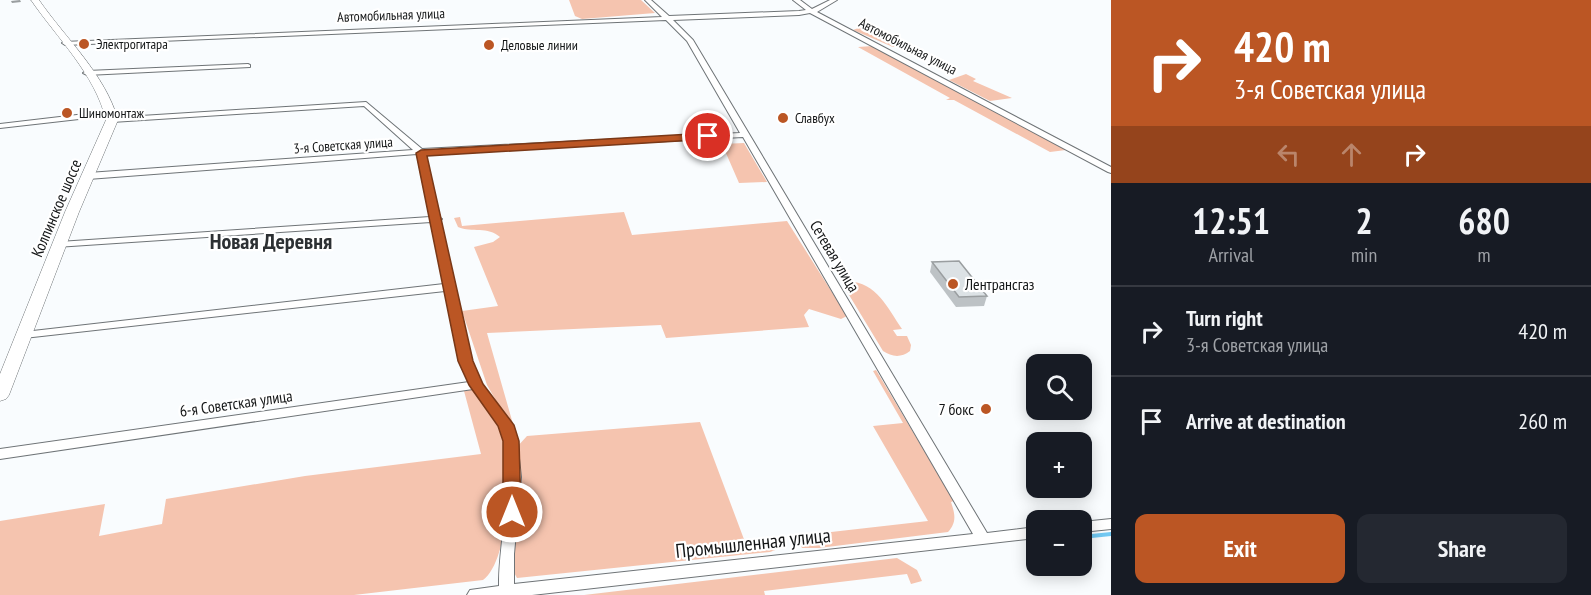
<!DOCTYPE html>
<html lang="en">
<head>
<meta charset="utf-8">
<style>
  :root { --surface:#171b24; --page:#242831; --text:#f1f3f6; --muted:#9ea1a6; --line:#363941; --accent:#bb5624 }
  body { margin:0; font-family:"PT Sans Narrow",sans-serif; background:var(--page); color:var(--text); height:100vh; display:flex; flex-direction:column; font-size:22px; white-space:nowrap }
  * { box-sizing:border-box; margin:0 }
  p { font-size:20px; color:var(--muted) }
  .icon { flex:none; width:33px; height:33px; fill:none; stroke:currentColor; stroke-width:2; stroke-linecap:round; stroke-linejoin:round }
  .map { position:relative; flex:1; overflow:hidden }
  .drawer { display:flex; flex-direction:column; background:var(--surface); width:480px }
  .drawer>* { flex:none }
  .top-card { background:#bb5624; color:#fff; overflow:hidden }
  .controls { position:absolute; left:1026px; top:354px; display:grid; gap:12px }
  .controls a { display:grid; place-items:center; width:66px; height:66px; border-radius:12px; background:var(--surface); box-shadow:0 3px 15px #0003; font-size:30px }
  .pin { position:absolute; display:grid; place-items:center; width:51px; height:51px; color:#fff; margin:-26px; border:3px solid #fff; border-radius:50%; box-shadow:0 2px 6px #0007 }
  .me { position:absolute; width:66px; margin:-33px; rotate:0deg; stroke-linejoin:round; filter:drop-shadow(0 0 4px #0008) }
  .turn { display:flex; align-items:center; gap:21px; height:126px; padding:0 24px; font-size:27px }
  .turn .icon { width:78px; height:78px; stroke-width:2.5 }
  .turn b { display:block; font-size:42px; line-height:51px }
  .lanes { display:flex; align-items:center; height:57px; padding:0 24px; background:#0003; justify-content:center; gap:30px; direction:ltr }
  .lanes .off { opacity:.35 }
  .eta { display:flex; justify-content:space-evenly; align-items:center; height:102px; text-align:center }
  .eta b { font-size:36px; font-weight:700; line-height:42px }
  .button { display:flex; gap:12px; margin-top:auto; padding:12px 24px }
  .button a { flex:1; height:69px; border-radius:12px; background:var(--accent); color:#fff; font-size:24px; font-weight:700; line-height:69px; text-align:center }
  .button a+a { background:var(--page); color:var(--text) }
  ul { padding:0; list-style:none }
  li { display:flex; align-items:center; gap:18px; height:90px; padding:0 24px; border-top:2px solid var(--line) }
  li div { flex:1 }
  li b { display:block; font-size:22px }
  li em { font-style:normal }
  main { display:flex; flex:1; min-height:0 }
  .map>svg:first-child { display:block }
  .green { fill:#f5c4af }
  .lines { fill:none; stroke-linecap:round; stroke-linejoin:round }
  .stream { stroke:#71c9f3; stroke-width:4 }
  .minor-casing { stroke:#6f7477; stroke-width:2 }
  .secondary-casing { stroke:#6f7477; stroke-width:1 }
  .minor { fill:#fff; fill-rule:evenodd }
  .secondary { fill:#fff; fill-rule:evenodd }
  .wall { fill:#bdc2c5 }
  .shaded-wall { fill:#9a9ea0 }
  .building { fill:#dce2e5; stroke:#9a9ea0; stroke-width:1.5 }
  .route { fill:#bb5624; stroke:#7a3817; stroke-width:1.5 }
  .poi-dot { fill:#bb5624; stroke:#fff; stroke-width:2 }
  .labels { text-anchor:middle; dominant-baseline:central; stroke-width:4.5; stroke-linejoin:round; paint-order:stroke }
  .far-street-label { font-size:14px; fill:#141617; stroke:#fff }
  .far-poi-label { font-size:14px; fill:#141617; stroke:#fff; text-anchor:start }
  .street-label { font-size:16px; fill:#141617; stroke:#fff }
  .poi-label { font-size:16px; fill:#141617; stroke:#fff; text-anchor:start }
  .near-street-label { font-size:20px; fill:#141617; stroke:#fff }
  .district-label { font-size:22px; font-weight:bold; fill:#2c3033; stroke:#fff }
</style>
</head>
<body>
<main>
<div class="map">
<svg width="1111" height="595" viewBox="0 0 1111 595">
  <rect width="100%" height="100%" fill="#f9fcfe"/>
  <path class="green" d="M569,0H641L655,13L582,19L575,16Z
    M867,25L882,32L880,33L905,45L893,47L853,30Z
    M873,46L1065,148L1066,150L1050,152L954,100H946L950,98L858,47Z
    M966,74L976,79L973,81L1012,98L990,101L949,80Z
    M744,143L767,182L739,183L722,144Z
    M624,212L632,235L787,221L847,316L841,319L809,309L804,315L809,327L666,338L661,325L487,333L515,431L513,430L487,385L462,311L498,306L474,247L493,242L500,237C488,226 472,233 458,227L454,218L460,217L462,226Z
    M848,281C877,283 887,307 902,329L893,330L897,336H907L911,345L910,351C901,358 892,357 883,351L843,285Z
    M876,370L954,501L951,502C955,514 957,522 948,532L819,548H802L796,536L928,521L873,426L903,423L873,371Z
    M475,389C483,400 493,411 499,424C514,454 511,560 483,580L354,595H0V521L105,504L99,536L162,524L166,499L305,476L481,454L464,391Z
    M700,422L745,542L779,538L778,549L770,552L517,578L511,567L516,448L527,436Z
    M897,558L917,570L922,581L911,584L907,574L764,591L765,595H584Z"/>
  <g class="lines">
    <path class="stream" d="M1082,537L1111,534"/>
    <g class="minor-casing">
      <path id="minor" d="M645,0H651L669,16L799,11L806,10L793,0H800L812,9L830,0H837L817,12L1111,167V173L1108,172L810,13L799,15L673,20L693,40L987,533L1036,527V538L532,595H467L470,590L499,586C498,542 517,471 502,432C496,416 482,403 473,389L0,459V449L469,382L459,361L445,291L24,338L20,337L18,335L24,332L444,284L431,222L56,247L54,245L59,242L430,217L417,154L88,179L84,176L88,173L413,150L364,106L112,122H109V118L366,102L422,149L740,133L687,41L666,20L65,45L62,43L63,42L662,17ZM743,137L973,534L514,584V554L521,477L517,440L511,425L482,384L471,361L440,221L442,219L439,217L425,154Z
        M248,64L250,65V67L87,75L83,73L87,71Z
        M111,111H114V115L0,128V124Z
        M1111,519V529L1082,532V522Z"/>
    </g>
    <g class="secondary-casing">
      <path id="secondary" d="M31,0H39C66,39 105,74 118,120L79,212L9,395L6,399L0,401V374L65,212L106,120C95,74 57,38 31,0Z"/>
    </g>
    <use href="#minor" class="minor"/>
    <use href="#secondary" class="secondary"/>
  </g>
  <path class="wall" d="M932,262L987,296L984,306L956,307L930,272Z"/>
  <path class="shaded-wall" d="M20,0L21,2L12,3L11,1Z"/>
  <path class="building" d="M959,261L987,296L959,297L932,262Z"/>
  <path class="route" d="M708,133L713,136L712,139L427,156L473,361L483,384L514,425L519,441L521,512L518,517H505L503,512V441L498,426L469,385L458,361L416,153L421,150Z"/>
  <g class="poi-dot">
    <circle cx="84" cy="44" r="6"/>
    <circle cx="489" cy="45" r="6"/>
    <circle cx="67" cy="113" r="6"/>
    <circle cx="783" cy="118" r="6"/>
    <circle cx="953" cy="284" r="6"/>
    <circle cx="986" cy="409" r="6"/>
  </g>
  <g class="labels">
    <g class="far-street-label">
      <text transform="translate(391 15) rotate(-2)">Автомобильная улица</text>
      <text transform="translate(908 46) rotate(27)">Автомобильная улица</text>
      <text transform="translate(343 145) rotate(-4)">3-я Советская улица</text>
    </g>
    <g class="far-poi-label">
      <text x="96" y="44">Электрогитара</text>
      <text x="501" y="45">Деловые линии</text>
      <text x="79" y="113">Шиномонтаж</text>
      <text x="795" y="118">Славбух</text>
    </g>
    <g class="street-label">
      <text transform="translate(56 208) rotate(-67)">Колпинское шоссе</text>
      <text transform="translate(835 256) rotate(59)">Сетевая улица</text>
      <text transform="translate(236 403) rotate(-8)">6-я Советская улица</text>
    </g>
    <g class="poi-label">
      <text x="965" y="284">Лентрансгаз</text>
      <text x="974" y="409" text-anchor="end">7 бокс</text>
    </g>
    <g class="near-street-label">
      <text transform="translate(753 543) rotate(-6)">Промышленная улица</text>
    </g>
    <g class="district-label">
      <text x="271" y="241">Новая Деревня</text>
    </g>
  </g>
</svg>
<div class="controls">
<a><svg class="icon" aria-label="search" viewBox="0 0 24 24"><circle cx="10" cy="10" r="6"/><path d="M15 15l6 6"/></svg></a>
<a>+</a>
<a>−</a>
</div>
<div class="pin" style="left:708px;top:136px;background:#d93025"><svg class="icon" aria-label="arrive" viewBox="0 0 24 24"><path d="M6 21V4h12l-3 4 3 4H6"/></svg></div>
<svg class="me" style="left:512px;top:512px" viewBox="-20 -20 40 40"><circle r="17" fill="#bb5624" stroke="#fff" stroke-width="3"/><path d="M0-11L8 9 0 5-8 9z" fill="#fff"/></svg>
</div>
<section class="drawer">
<div class="top-card">
<div class="turn"><svg class="icon" aria-label="right" viewBox="0 0 24 24"><path d="M7 20v-9h11M14 6l5 5-5 5"/></svg><div><b>420 m</b>3-я Советская улица</div></div>
<div class="lanes"><svg class="icon off" aria-label="left" viewBox="0 0 24 24"><path d="M17 20v-9H6M10 6l-5 5 5 5"/></svg><svg class="icon off" aria-label="ahead" viewBox="0 0 24 24"><path d="M12 20V5M6 11l6-6 6 6"/></svg><svg class="icon" aria-label="right" viewBox="0 0 24 24"><path d="M7 20v-9h11M14 6l5 5-5 5"/></svg></div>
</div>
<div class="eta">
<div><b>12:51</b><p>Arrival</p></div>
<div><b>2</b><p>min</p></div>
<div><b>680</b><p>m</p></div>
</div>
<ul>
<li><svg class="icon" aria-label="right" viewBox="0 0 24 24"><path d="M7 20v-9h11M14 6l5 5-5 5"/></svg><div><b>Turn right</b><p>3-я Советская улица</p></div><em>420 m</em></li>
<li><svg class="icon" aria-label="arrive" viewBox="0 0 24 24"><path d="M6 21V4h12l-3 4 3 4H6"/></svg><div><b>Arrive at destination</b></div><em>260 m</em></li>
</ul>
<div class="button"><a>Exit</a><a>Share</a></div>
</section>
</main>
</body>
</html>
